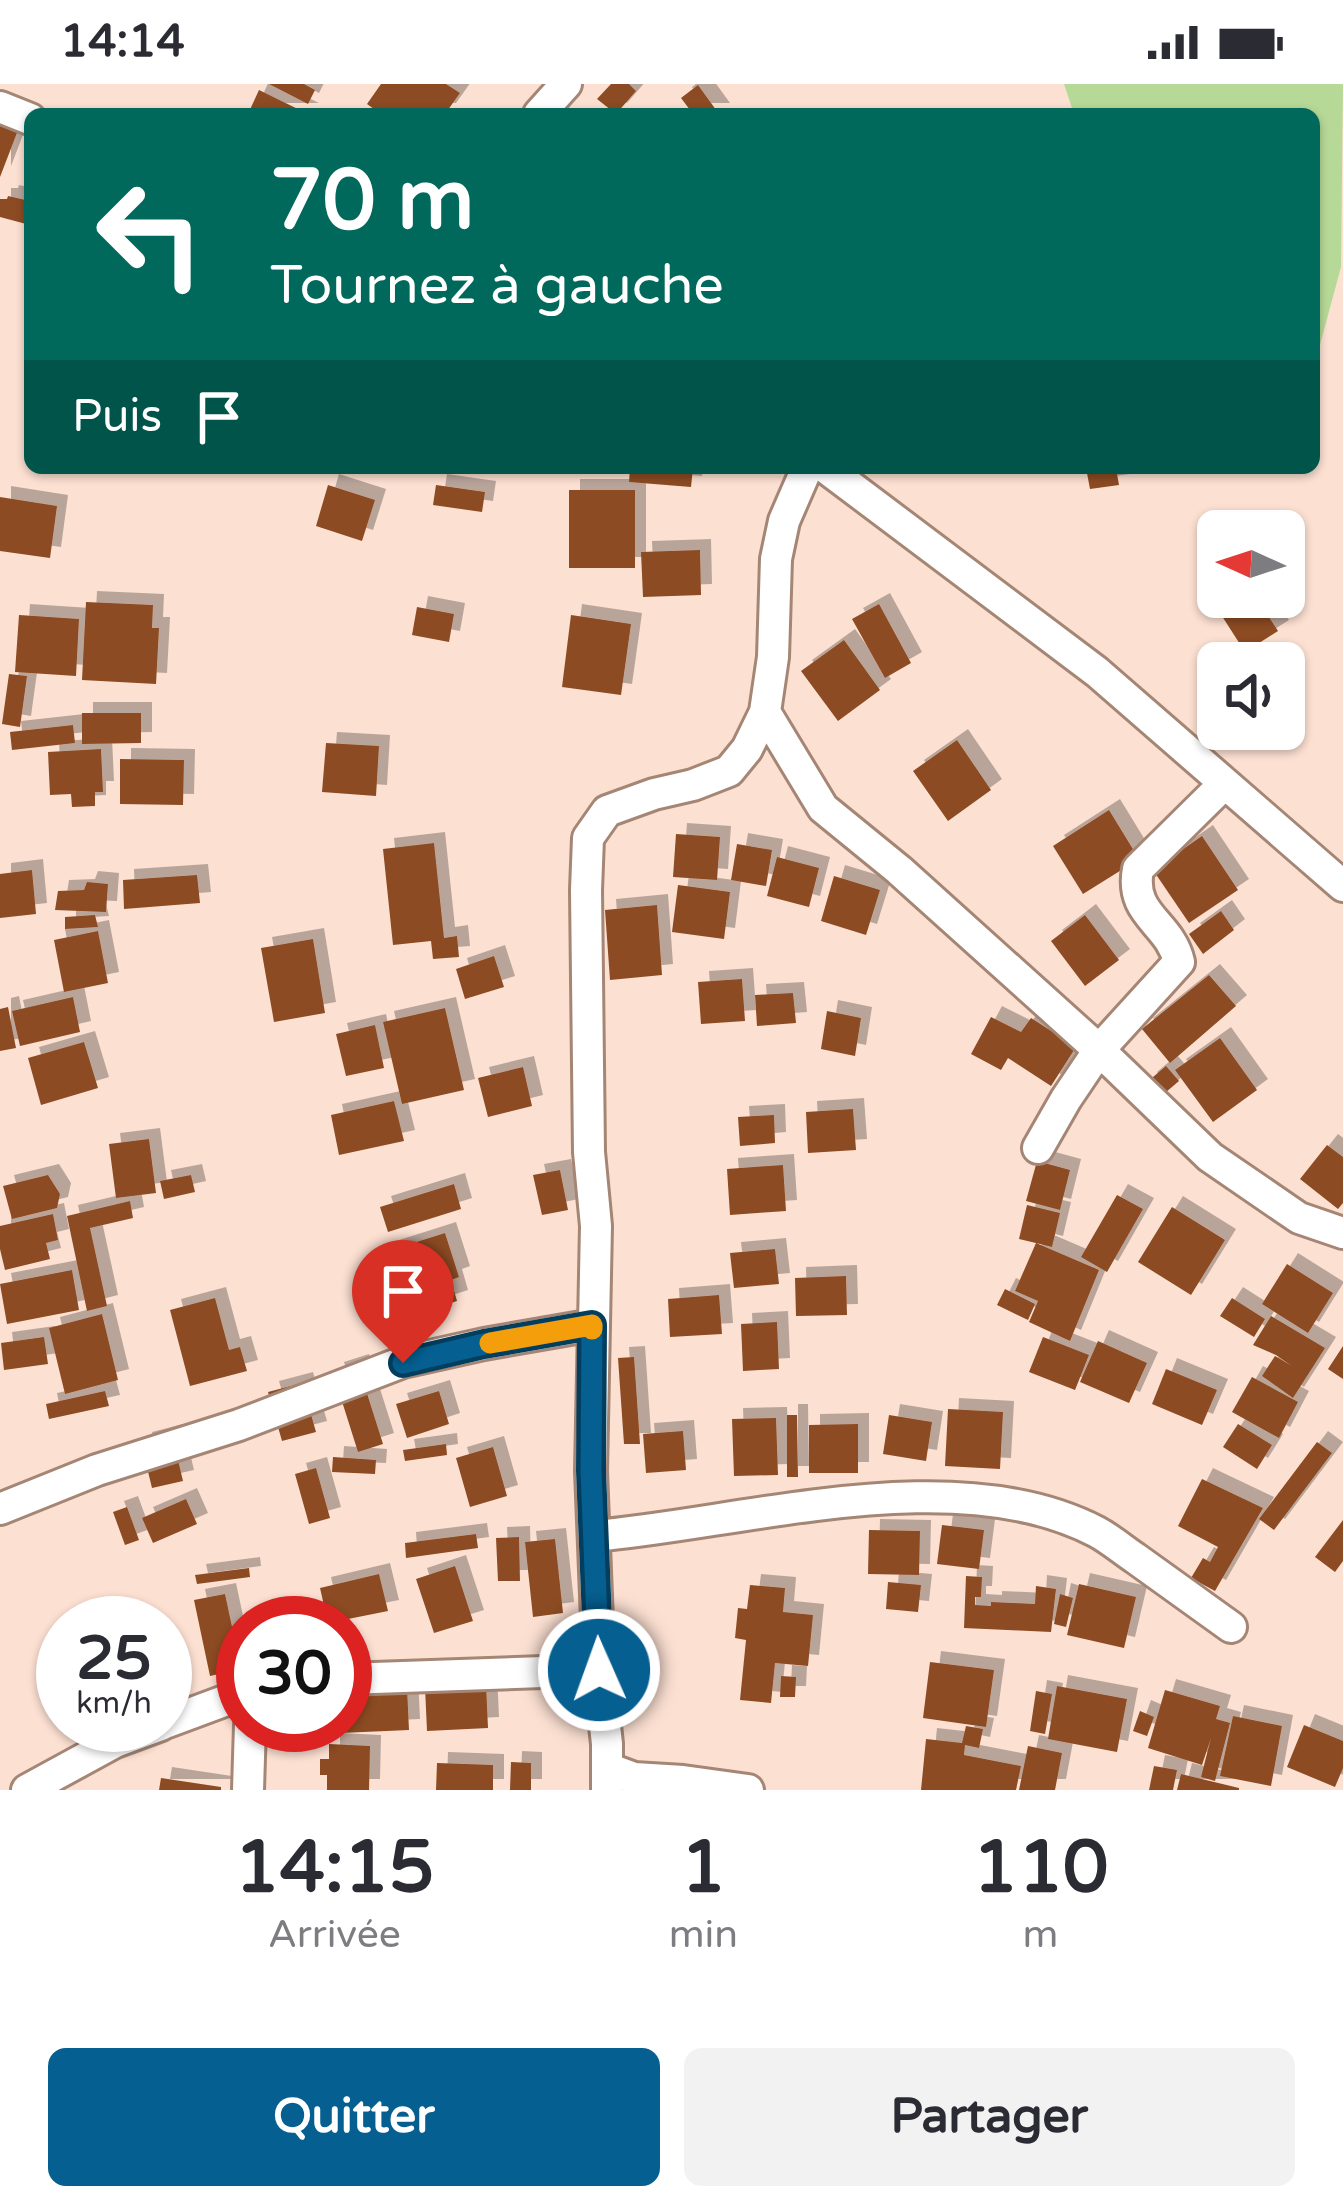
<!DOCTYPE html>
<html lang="fr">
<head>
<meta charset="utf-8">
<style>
  :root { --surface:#fff; --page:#f2f2f3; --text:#2b2b33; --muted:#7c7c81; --accent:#055f90 }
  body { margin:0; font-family:"Varela Round",sans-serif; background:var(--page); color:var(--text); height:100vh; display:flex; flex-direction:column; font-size:45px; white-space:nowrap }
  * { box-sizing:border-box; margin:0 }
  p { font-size:39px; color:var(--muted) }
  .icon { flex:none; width:66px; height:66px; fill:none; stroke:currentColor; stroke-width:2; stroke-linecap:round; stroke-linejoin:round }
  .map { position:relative; height:1706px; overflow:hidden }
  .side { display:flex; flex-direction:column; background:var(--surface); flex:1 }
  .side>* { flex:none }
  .top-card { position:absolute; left:24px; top:24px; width:1296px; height:366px; border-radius:18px; box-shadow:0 3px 9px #0004; background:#00695c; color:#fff; overflow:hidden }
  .needle { width:78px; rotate:273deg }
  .buttons { position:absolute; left:1197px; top:426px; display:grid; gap:24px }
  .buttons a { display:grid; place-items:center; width:108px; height:108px; border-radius:18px; background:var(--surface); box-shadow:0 3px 9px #0004; font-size:60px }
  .speed { position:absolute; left:36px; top:1512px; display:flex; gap:24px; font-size:60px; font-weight:700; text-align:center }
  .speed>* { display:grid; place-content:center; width:156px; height:156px; border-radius:50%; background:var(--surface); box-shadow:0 3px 9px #0004; line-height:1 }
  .speed small { font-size:30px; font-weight:400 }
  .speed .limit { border:18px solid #d22; background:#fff; color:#111 }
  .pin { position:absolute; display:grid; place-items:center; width:102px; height:102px; color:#fff; margin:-123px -51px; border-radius:50% 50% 50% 0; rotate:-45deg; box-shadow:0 0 12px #0007 }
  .pin .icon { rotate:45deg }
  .me { position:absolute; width:132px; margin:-66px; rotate:358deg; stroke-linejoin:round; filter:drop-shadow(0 0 9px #0008) }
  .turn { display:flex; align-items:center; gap:42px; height:252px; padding:0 48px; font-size:54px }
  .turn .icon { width:156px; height:156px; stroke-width:2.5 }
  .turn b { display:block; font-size:84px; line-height:102px }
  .then { display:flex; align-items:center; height:114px; padding:0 48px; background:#0003; gap:24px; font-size:45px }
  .eta { display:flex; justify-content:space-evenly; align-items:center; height:204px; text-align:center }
  .eta b { font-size:72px; font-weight:800; line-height:84px }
  .action { display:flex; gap:24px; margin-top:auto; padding:24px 48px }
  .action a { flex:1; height:138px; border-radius:18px; background:var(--accent); color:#fff; font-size:48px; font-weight:800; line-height:138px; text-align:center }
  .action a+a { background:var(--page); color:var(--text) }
  .status { display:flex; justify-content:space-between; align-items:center; height:84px; padding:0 60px; background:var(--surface); direction:ltr }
  .status svg { height:33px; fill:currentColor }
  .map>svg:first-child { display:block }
  .green { fill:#b7d997 }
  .building { fill:#8c4b24; filter:url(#shadow) }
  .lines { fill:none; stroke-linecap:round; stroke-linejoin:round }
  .minor-casing { stroke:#a58675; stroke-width:36 }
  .minor { stroke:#fff; stroke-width:30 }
  .route-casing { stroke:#033e5e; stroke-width:30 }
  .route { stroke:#055f90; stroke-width:21 }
  .slow { stroke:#f59e0b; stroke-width:21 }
</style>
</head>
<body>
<div class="status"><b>14:14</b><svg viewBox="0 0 49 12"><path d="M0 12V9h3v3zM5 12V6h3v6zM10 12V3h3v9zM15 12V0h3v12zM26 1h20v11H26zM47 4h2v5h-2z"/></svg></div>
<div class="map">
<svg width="1343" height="1706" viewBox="0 0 1343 1706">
  <defs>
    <filter id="shadow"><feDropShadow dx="11" dy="-11" stdDeviation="0" flood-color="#0004"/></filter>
  </defs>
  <rect width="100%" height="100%" fill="#fce0d2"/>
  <path class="green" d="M1064,0H1343L1341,183L1314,283V30H1074Z"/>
  <path class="building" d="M269,0H304L315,6L308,20Z
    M381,0H446L460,9L445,30H381L367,20Z
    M611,0H629L636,7L616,30L597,15Z
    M698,1L719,30H693L681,14Z
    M259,6L308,30H248Z
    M0,33L20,41L0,93Z
    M8,112L30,117V141L0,133V115H7Z
    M630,384H693L691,403L629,398Z
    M1086,384H1116L1119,401L1090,405Z
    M328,401L375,416L362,457L316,442Z
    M436,401L485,408L482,428L433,421Z
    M569,406H635V484H569Z
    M0,413L57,422L50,474L0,467Z
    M700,466L701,511L643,513L641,468Z
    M1245,513H1256L1278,547L1245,568L1220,529Z
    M86,518L153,521L152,544H159L156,600L82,596Z
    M879,520L911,579L885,594L852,535Z
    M417,523L454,530L449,558L412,551Z
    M19,531L79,535L76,592L15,588Z
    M571,531L631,540L621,611L562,603Z
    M844,556L880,606L838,637L801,587Z
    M9,590L27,592L20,643L2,640Z
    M82,629H141V659L82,660Z
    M73,641L75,659L12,666L10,648Z
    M957,656L991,706L948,737L913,687Z
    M326,659L379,662L376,712L322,708Z
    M101,665L103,708H95V722L72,723L71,710L50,711L48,668Z
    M120,675L184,676L183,721L120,720Z
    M1109,726L1139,775L1083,810L1053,762Z
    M676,750L720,753L717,796L673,793Z
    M1202,752L1238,806L1189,839L1153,786Z
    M434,759L444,854L457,852L459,873L433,875L431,857L393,861L383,765Z
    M737,760L772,766L766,802L731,796Z
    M777,773L819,784L809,823L767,812Z
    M32,786L36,830L0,834V790Z
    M197,791L200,819L124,825L123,796Z
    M834,792L880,806L866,851L821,837Z
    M87,798L108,800L106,828L55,826L58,807L84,806Z
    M678,801L730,808L724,855L672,848Z
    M657,821L662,891L610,896L605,826Z
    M1221,827L1234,846L1203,870L1189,850Z
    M95,831L98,843L65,845V833Z
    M1085,831L1119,876L1085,902L1051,857Z
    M98,847L108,899L64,908L54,856Z
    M313,855L325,929L274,938L261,864Z
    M494,872L504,903L465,915L456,885Z
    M1209,891L1236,922L1170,979L1142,945Z
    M742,895L745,937L701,940L698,898Z
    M793,909L796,939L757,942L755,911Z
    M73,913L80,948L20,962L12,927Z
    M8,923L16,964L0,967V925Z
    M445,924L464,1006L402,1020L383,938Z
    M827,927L861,934L855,972L821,965Z
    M991,933L1021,948L1031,934L1076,963L1051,1002L1008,974L1001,986L971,970Z
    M375,941L384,984L346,992L336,950Z
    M1220,954L1257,1006L1213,1038L1175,986Z
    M84,958L98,1004L41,1021L28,974Z
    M1166,982L1179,997L1159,1014L1146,999Z
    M523,983L532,1022L488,1033L478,994Z
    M394,1017L404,1057L339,1071L331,1031Z
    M853,1025L856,1066L808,1069L806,1028Z
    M774,1031L775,1059L740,1062L738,1033Z
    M149,1055L156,1109L116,1114L109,1060Z
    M1327,1061L1343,1073V1119L1338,1125L1300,1095Z
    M1037,1077L1070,1086L1060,1126L1026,1117Z
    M783,1081L786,1127L730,1131L727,1085Z
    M560,1086L568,1126L542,1131L533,1091Z
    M48,1091L60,1110L57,1124L12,1135L3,1102Z
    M191,1091L195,1108L164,1115L160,1097Z
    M454,1100L461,1125L388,1148L380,1123Z
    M1117,1111L1143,1125L1107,1188L1081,1173Z
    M130,1117L133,1134L90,1144L107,1222L87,1227L67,1132Z
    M1027,1121L1060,1129L1052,1163L1036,1159L1099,1186L1070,1257L1029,1238L1038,1217L1015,1207L1036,1159L1019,1155Z
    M1172,1123L1225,1156L1191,1211L1138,1178Z
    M53,1130L58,1156L46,1159L50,1175L5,1186L0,1165V1142Z
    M445,1149L459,1193L451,1196L457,1217L407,1233L385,1168Z
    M775,1165L779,1200L734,1204L730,1169Z
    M1287,1180L1333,1209L1308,1249L1262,1220Z
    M72,1186L79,1226L7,1240L0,1200Z
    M846,1192L847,1231L796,1232L795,1194Z
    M1005,1205L1035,1220L1028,1236L997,1221Z
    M719,1211L722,1250L670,1253L668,1215Z
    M215,1214L229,1266L240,1263L247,1287L190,1302L170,1226Z
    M1232,1214L1265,1235L1254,1253L1220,1232Z
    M102,1230L118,1296L65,1310L49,1244Z
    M1271,1232L1325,1264L1293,1314L1262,1292L1275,1272L1292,1282L1276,1271L1253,1261Z
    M777,1238L779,1285L743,1287L741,1240Z
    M44,1253L48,1280L4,1286L1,1259Z
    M1043,1253L1089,1271L1075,1306L1029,1288Z
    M1098,1257L1147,1279L1129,1319L1080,1298Z
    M1343,1262V1295L1328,1285Z
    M634,1273L640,1360H624L618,1274Z
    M358,1281L383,1360L358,1368L333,1289Z
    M1166,1285L1217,1306L1202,1341L1152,1320Z
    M1252,1293L1298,1318L1279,1354L1232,1328Z
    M302,1299L316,1348L282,1357L268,1308Z
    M105,1307L109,1322L49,1335L46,1320Z
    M439,1307L449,1340L407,1354L396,1320Z
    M948,1325L1003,1328L1000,1385L945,1382Z
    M787,1331H797L798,1393H787Z
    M889,1331L932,1338L926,1377L883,1370Z
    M776,1334L778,1391L734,1392L732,1335Z
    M858,1340V1389H809V1341Z
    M1238,1340L1272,1361L1257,1385L1223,1363Z
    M683,1347L686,1386L646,1389L643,1350Z
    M172,1351L183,1397L152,1404L141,1359Z
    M1317,1358L1332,1369L1274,1446L1259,1435Z
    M446,1360L447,1371L405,1377L403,1366Z
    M493,1363L507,1412L470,1423L456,1374Z
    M333,1373L376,1376L375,1390L332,1388Z
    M316,1384L330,1434L309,1440L295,1390Z
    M1202,1395L1263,1424L1215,1507L1191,1494L1203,1474L1210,1478L1218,1463L1178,1442Z
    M186,1415L197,1440L153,1459L142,1434Z
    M127,1423L139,1456L125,1461L113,1428Z
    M1343,1436V1477L1335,1488L1315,1473Z
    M942,1441L984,1446L979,1485L937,1480Z
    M869,1446L920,1447L919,1491L868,1490Z
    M476,1450L478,1464L406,1474L405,1459Z
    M519,1453L520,1497H498L496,1454Z
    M555,1455L563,1529L533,1533L525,1458Z
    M455,1482L473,1537L434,1549L416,1495Z
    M249,1484L250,1493L197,1500L195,1491Z
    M379,1490L388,1527L328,1539L320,1504Z
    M966,1492L982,1493L981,1513H975V1521L991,1522V1518L1035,1520L1036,1502L1056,1505L1051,1548L964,1544Z
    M888,1498L921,1501L918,1528L886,1525Z
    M1079,1500L1136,1513L1124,1564L1067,1551Z
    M750,1501L785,1504L783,1528L813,1531L808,1582L775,1579L771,1619L740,1616L746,1556L735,1554L738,1524L747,1525Z
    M225,1510L241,1585L210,1592L194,1516Z
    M1060,1510L1073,1514L1066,1543L1054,1540Z
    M930,1578L994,1586L986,1643L923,1634Z
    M781,1592L796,1593L795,1613H780Z
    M486,1600L488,1644L427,1647L425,1603Z
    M1057,1602L1127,1615L1117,1668L1048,1655Z
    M407,1604L409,1646L341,1649V1641H345V1607Z
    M1165,1606L1220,1622L1216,1635L1230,1639L1215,1697L1201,1693L1211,1654L1202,1681L1148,1664Z
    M1036,1607L1052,1610L1045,1650L1030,1647Z
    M1140,1627L1154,1633L1147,1652L1133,1647Z
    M1233,1632L1282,1642L1271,1702L1220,1692Z
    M1304,1641L1343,1657V1684L1335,1703L1287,1683Z
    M966,1642L983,1645L979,1664L965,1661L964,1671L1021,1682L1016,1706H921L926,1655L962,1659Z
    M329,1660L370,1662L369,1706H327V1691H320V1675H329Z
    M1028,1662L1062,1669L1055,1706H1019Z
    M511,1678L531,1679V1706H510Z
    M437,1679L493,1681V1706H436Z
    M1154,1682L1177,1686L1173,1706H1149Z
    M1181,1690L1239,1704V1706H1177Z
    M161,1694L221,1703V1706H159Z"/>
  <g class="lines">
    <g class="minor-casing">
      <path id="minor" d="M0,23L30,35
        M539,30L566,0
        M826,384L1097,588L1343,802
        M765,628L823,724L899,786L1099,966L1210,1073L1299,1134L1343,1149
        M1038,1064L1066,1015L1099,966L1179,878C1170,838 1129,832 1138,785L1224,700
        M0,1425L97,1386L239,1341L403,1278L484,1260L593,1241
        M594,1452C745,1439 956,1374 1097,1448C1110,1455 1123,1466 1135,1474C1167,1497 1199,1520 1231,1543
        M345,1595L599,1586
        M165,1639L243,1610
        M607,1684L634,1694L683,1697L748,1706
        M27,1706L115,1658L161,1641
        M248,1706L250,1641
        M607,1706V1660L599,1586L591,1387L596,1142L589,1068L586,806L588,754L607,727L654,710L693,701L729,687L747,665L765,628L773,573L776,475L784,437L807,384"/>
    </g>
    <use href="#minor" class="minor"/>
  </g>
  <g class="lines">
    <g class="route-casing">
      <path id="route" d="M403,1279L484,1260L592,1241L591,1387L599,1586"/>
    </g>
    <use href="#route" class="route"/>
    <path class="slow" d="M490,1259L592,1241V1245"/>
  </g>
</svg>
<div class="buttons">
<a><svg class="needle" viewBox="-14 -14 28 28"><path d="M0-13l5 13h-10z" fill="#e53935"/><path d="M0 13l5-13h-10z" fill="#7c7c81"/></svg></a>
<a><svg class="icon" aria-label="sound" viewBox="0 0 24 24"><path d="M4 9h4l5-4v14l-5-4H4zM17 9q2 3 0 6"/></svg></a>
</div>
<div class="speed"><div>25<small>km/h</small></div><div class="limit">30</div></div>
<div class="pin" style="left:403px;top:1279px;background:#d93025"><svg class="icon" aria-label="arrive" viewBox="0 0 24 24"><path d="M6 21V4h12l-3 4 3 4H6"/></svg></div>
<svg class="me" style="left:599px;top:1586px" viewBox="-20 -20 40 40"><circle r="17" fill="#055f90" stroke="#fff" stroke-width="3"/><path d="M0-11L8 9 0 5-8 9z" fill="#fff"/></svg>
<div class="top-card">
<div class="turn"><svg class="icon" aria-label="left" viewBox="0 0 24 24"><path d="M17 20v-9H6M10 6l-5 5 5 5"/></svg><div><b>70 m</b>Tournez à gauche</div></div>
<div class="then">Puis<svg class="icon" aria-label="arrive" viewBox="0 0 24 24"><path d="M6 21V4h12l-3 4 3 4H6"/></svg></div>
</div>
</div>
<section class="side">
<div class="eta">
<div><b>14:15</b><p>Arrivée</p></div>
<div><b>1</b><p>min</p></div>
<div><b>110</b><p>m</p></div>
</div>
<div class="action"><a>Quitter</a><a>Partager</a></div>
</section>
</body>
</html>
